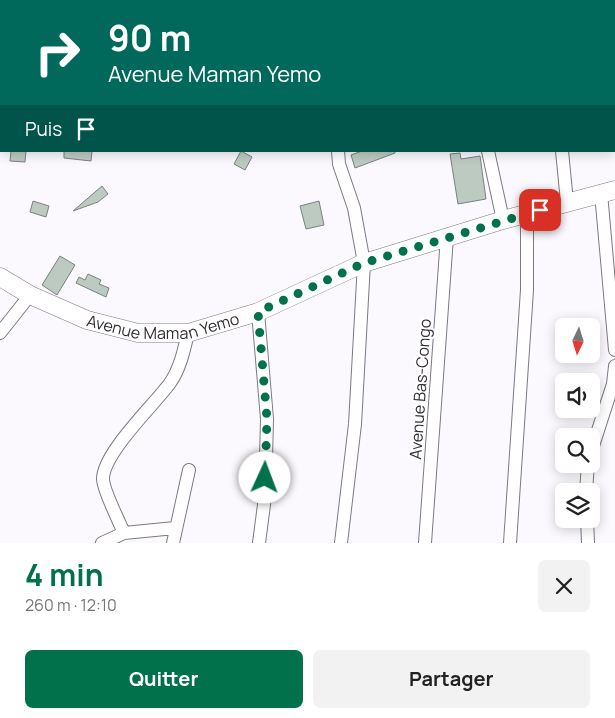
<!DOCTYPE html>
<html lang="fr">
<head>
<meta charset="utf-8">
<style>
  :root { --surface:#fff; --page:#f2f2f2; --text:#222; --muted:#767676; --accent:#00714a }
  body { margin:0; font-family:Manrope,sans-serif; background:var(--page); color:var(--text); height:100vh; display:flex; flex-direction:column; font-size:19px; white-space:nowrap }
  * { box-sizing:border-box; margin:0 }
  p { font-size:16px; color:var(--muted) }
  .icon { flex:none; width:28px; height:28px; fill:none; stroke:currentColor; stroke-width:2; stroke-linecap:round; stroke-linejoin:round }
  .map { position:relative; height:543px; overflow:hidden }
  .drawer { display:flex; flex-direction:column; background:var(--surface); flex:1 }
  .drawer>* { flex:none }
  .guide { position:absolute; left:0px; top:0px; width:615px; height:152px; box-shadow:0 2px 12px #0003; background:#00695c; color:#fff; overflow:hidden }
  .needle { width:32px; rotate:184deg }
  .fabs { position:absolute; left:555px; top:318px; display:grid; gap:10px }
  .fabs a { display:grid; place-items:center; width:45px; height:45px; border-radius:8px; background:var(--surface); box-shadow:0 2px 12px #0003; font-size:25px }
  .pin { position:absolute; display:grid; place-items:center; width:42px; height:42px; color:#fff; margin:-21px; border-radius:10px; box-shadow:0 2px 8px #0006 }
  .me { position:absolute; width:55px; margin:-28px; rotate:2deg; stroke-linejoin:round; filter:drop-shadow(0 0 4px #0008) }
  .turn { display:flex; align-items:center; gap:18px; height:105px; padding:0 25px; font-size:22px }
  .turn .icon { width:65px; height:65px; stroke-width:2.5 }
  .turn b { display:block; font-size:35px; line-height:42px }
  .then { display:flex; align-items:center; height:48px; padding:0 25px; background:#0003; gap:10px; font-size:19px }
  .round { display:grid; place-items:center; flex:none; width:52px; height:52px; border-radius:8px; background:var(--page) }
  .headline { display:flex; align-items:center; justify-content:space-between; height:85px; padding:0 25px }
  h1 { font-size:30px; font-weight:700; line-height:38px; color:var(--accent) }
  .button { display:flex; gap:10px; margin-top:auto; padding:10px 25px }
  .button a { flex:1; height:58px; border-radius:8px; background:var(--accent); color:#fff; font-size:20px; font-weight:700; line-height:58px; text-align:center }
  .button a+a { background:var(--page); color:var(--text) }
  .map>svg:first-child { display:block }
  .building { fill:#bdcac2; stroke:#77837c }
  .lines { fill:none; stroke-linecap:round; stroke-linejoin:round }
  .lane-casing { stroke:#7e7883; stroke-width:8 }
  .street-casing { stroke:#7e7883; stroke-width:14 }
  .secondary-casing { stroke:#7e7883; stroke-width:19 }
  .lane { stroke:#fff; stroke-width:6 }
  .street { stroke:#fff; stroke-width:12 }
  .secondary { stroke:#fff; stroke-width:18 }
  .route { stroke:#00714a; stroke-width:9; stroke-dasharray:0 16.2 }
  .labels { text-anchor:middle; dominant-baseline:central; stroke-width:4.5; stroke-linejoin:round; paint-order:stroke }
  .street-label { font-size:16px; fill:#312e33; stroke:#fff }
</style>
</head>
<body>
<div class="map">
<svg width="615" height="543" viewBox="0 0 615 543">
  <rect width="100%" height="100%" fill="#fcf9fe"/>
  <path class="building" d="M11,151H26L25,162L10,161Z
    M64,151H92L91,161L64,158Z
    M241,151L252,157L245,170L234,164Z
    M362,151H395V153L355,168L351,155Z
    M460,153L461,159L480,156L486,199L458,204L450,154Z
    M102,186L108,194L98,202L73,211Z
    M33,201L49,206L46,217L30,212Z
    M319,201L324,225L306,229L300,206Z
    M60,256L75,265L57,295L42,285Z
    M88,274L101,280L99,284L109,288L106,297L76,283L79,277L85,280Z"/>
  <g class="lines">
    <g class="lane-casing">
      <path id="lane" d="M614,24L615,25"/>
    </g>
    <g class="street-casing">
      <path id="street" d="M131,0L139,1
        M20,1V0
        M271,1L272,0
        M0,73L1,69
        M338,151L339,164L354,208L364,263L355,424L341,543
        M488,151L503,220
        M562,151L567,202
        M601,193L615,350
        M258,312L267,419L265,497L259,543
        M0,333L30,295
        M591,452L613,384L615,366
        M586,491L588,464
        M587,519L588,543
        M124,533C119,521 103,490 103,479C103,453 154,405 170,383C180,369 184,350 188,333
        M102,543L124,533L175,528
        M173,543L189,470
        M425,543L447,237
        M510,543L527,290V214"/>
    </g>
    <g class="secondary-casing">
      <g id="secondary">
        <path id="s1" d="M0,277L30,295L87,320L138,333H188L258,312L364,263L503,220L615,190"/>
      </g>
    </g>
    <use href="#lane" class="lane"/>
    <use href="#street" class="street"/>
    <use href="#secondary" class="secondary"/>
  </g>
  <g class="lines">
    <path class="route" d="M265,478L267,419L258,312L364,263L540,210"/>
  </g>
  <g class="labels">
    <g class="street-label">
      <text stroke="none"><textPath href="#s1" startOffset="175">Avenue Maman Yemo</textPath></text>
      <text transform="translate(420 389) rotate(-86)">Avenue Bas-Congo</text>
    </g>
  </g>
</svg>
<div class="fabs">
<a><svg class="needle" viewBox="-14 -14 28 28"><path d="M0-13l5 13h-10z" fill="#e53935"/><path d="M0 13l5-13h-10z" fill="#767676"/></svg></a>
<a><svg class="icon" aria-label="sound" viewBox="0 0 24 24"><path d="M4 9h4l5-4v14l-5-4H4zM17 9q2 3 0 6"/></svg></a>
<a><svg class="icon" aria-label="search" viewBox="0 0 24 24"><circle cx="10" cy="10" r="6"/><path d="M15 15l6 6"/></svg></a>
<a><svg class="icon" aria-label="layers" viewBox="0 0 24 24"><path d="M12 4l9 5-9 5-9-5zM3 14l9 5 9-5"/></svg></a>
</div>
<div class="pin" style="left:540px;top:210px;background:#d93025"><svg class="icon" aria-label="arrive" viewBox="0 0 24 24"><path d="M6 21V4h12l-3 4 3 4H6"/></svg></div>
<svg class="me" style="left:265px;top:478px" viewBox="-20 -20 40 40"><circle r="19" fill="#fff"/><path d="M0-13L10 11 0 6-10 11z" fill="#00714a"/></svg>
<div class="guide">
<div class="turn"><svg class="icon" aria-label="right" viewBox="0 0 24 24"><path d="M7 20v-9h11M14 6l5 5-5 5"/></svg><div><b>90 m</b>Avenue Maman Yemo</div></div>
<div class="then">Puis<svg class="icon" aria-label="arrive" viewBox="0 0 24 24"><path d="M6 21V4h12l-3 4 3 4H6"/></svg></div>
</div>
</div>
<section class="drawer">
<div class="headline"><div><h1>4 min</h1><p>260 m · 12:10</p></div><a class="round"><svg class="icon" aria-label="close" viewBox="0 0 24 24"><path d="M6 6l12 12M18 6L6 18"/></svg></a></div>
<div class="button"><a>Quitter</a><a>Partager</a></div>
</section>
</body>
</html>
